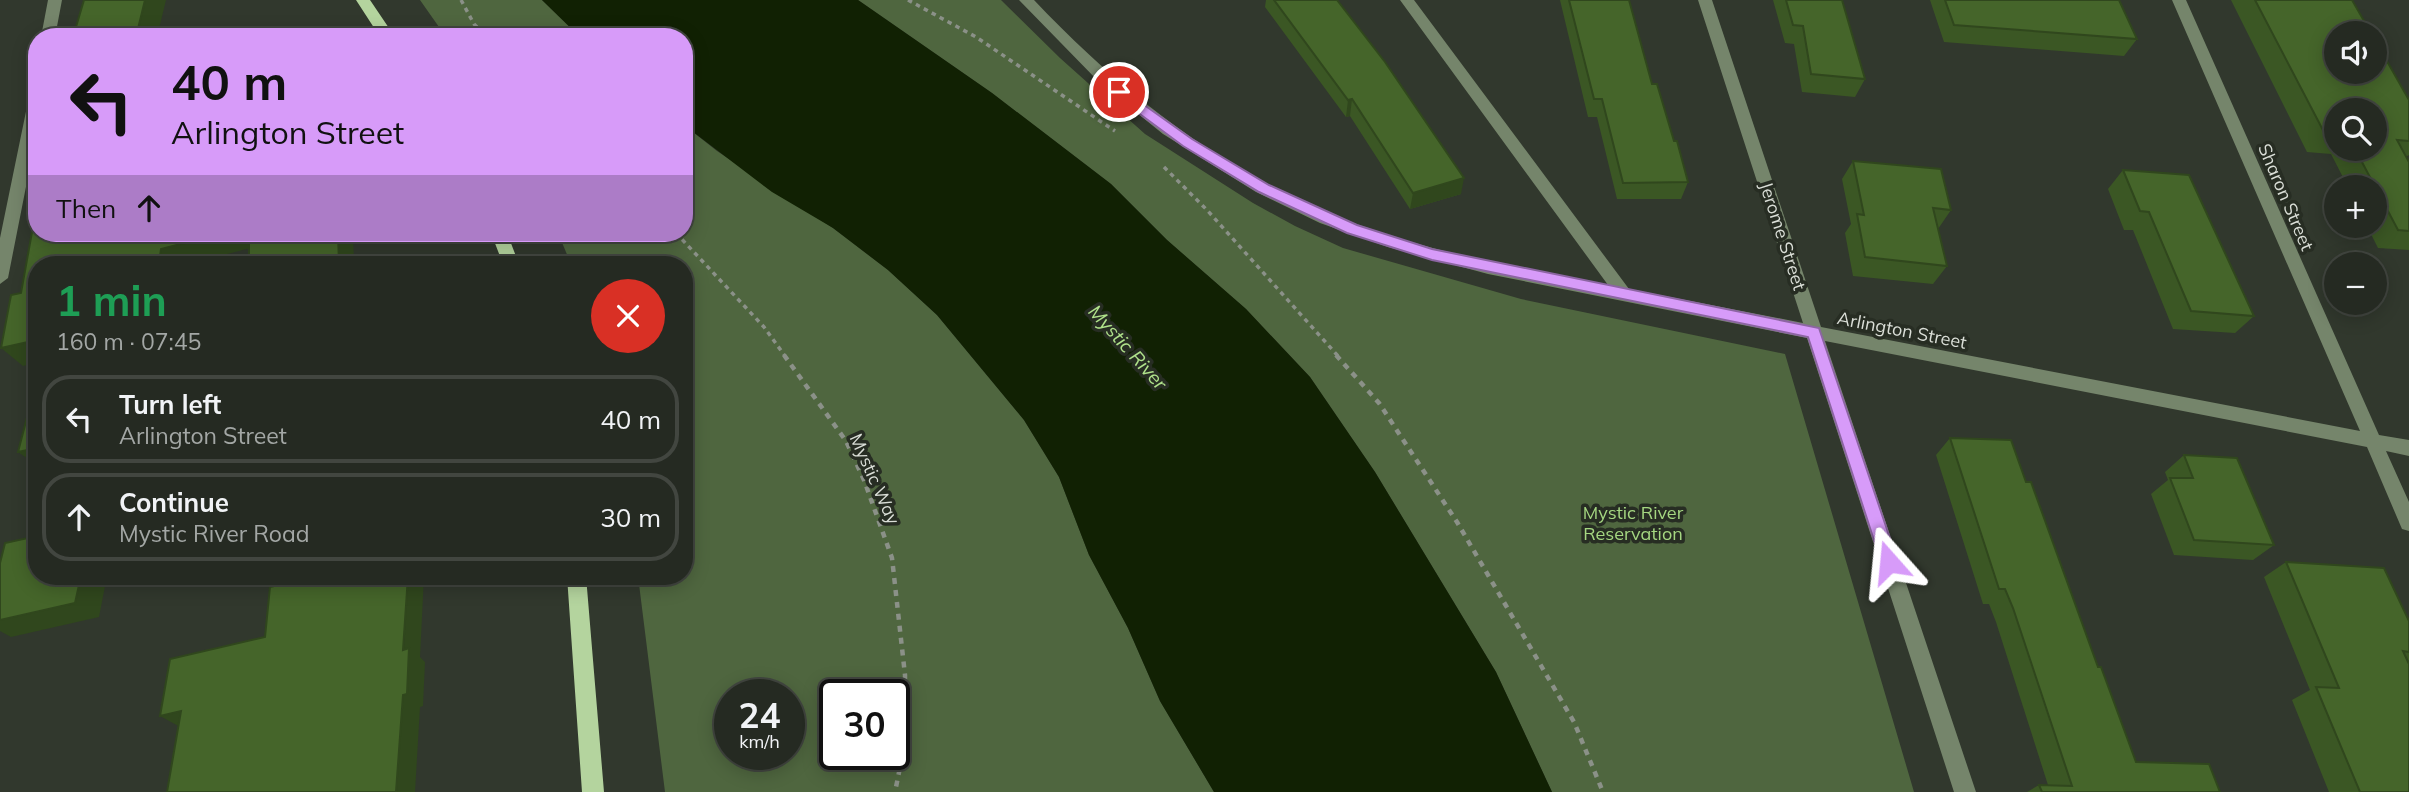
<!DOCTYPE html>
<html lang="en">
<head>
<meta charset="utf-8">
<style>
  :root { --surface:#252a22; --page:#31362f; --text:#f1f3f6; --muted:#a3a7a5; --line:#424640 }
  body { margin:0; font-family:Mulish,sans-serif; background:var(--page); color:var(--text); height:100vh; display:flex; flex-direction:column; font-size:26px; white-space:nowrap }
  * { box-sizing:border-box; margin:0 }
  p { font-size:23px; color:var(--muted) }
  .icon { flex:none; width:38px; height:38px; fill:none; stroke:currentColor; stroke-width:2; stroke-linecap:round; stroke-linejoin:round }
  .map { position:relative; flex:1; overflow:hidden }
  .side { position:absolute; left:28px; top:256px; width:665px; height:329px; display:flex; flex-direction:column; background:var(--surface); border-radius:28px; box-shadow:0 4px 18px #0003,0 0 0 2px var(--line) }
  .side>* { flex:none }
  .top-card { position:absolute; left:28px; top:28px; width:665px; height:214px; border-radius:28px; box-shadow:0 4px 18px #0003,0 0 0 2px var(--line); background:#d79bf9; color:#111; overflow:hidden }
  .controls { position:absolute; left:2324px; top:21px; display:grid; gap:14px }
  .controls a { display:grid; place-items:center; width:63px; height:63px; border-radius:50%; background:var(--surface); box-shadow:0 4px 18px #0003,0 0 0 2px var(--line); font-size:35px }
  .speed { position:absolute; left:714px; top:679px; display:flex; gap:14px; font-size:35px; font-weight:700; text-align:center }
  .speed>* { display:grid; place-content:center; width:91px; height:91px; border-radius:50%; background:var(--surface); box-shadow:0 4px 18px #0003,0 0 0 2px var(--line); line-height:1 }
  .speed small { font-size:18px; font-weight:400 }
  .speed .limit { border:4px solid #111; border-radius:10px; background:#fff; color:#111 }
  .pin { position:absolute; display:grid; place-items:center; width:60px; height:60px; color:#fff; margin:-30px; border:4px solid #fff; border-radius:50%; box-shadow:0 2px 7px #0007 }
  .me { position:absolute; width:77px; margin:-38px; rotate:342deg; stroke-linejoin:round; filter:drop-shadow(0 0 5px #0008) }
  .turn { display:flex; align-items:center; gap:24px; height:147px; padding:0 28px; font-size:32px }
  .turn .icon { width:91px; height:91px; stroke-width:2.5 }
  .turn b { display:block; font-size:49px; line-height:60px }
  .then { display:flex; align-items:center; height:66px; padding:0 28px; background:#0003; gap:14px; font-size:26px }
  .round { display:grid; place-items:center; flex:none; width:74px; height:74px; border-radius:37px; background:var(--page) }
  .headline { display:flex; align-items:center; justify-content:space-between; height:119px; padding:0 28px }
  h1 { font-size:42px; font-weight:700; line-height:52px; color:#1e9e55 }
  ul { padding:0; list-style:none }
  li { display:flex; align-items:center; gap:21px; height:88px; margin:0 14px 10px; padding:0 14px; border:4px solid var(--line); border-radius:28px }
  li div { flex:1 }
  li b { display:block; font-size:26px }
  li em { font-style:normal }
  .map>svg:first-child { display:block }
  .green { fill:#4f663f; fill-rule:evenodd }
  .water { fill:#112103 }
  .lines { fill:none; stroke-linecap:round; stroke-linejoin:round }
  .path-far1 { stroke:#8b9188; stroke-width:3.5; stroke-dasharray:4.5 4.5; stroke-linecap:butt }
  .path { stroke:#8b9188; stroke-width:4.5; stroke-dasharray:6 6; stroke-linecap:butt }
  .minor { fill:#75856b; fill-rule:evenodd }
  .major { fill:#b4d49e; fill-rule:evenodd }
  .wall { fill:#3b5724; fill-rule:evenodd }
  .shaded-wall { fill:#30471d }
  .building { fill:#45652a; stroke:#30471d; stroke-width:2 }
  .route { fill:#d79bf9; stroke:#8c65a2; stroke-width:2 }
  .labels { text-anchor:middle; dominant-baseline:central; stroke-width:7; stroke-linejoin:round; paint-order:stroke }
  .street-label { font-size:18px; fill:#daded7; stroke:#272d23 }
  .park-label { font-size:18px; fill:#a5d781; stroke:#272d23 }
  .water-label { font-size:19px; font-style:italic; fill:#b0e28b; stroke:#272d23 }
</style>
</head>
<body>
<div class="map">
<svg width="2409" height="792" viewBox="0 0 2409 792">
  <rect width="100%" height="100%" fill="#31382d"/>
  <path class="green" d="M420,0H542L580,37H446Z
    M858,0H1001L1060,58L1145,134L1253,203L1295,226L1343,248L1521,299L1785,354L1914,792H1552L1496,672L1375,472L1310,377L1246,309L1167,240L1111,184L992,93Z
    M684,125L717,151L833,228L888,270L937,315L1024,420L1059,477L1089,555L1128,628L1160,701L1214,792H665L638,576H684V264H571L558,233H684ZM730,695H789V754H730ZM835,695H894V754H835Z"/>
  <path class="water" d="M542,0H858L992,93L1111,184L1167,240L1246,309L1310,377L1375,472L1496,672L1552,792H1214L1160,701L1128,628L1089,555L1059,477L1024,420L937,315L888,270L833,228L772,192L684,125V37H580Z"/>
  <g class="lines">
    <path class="path-far1" d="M461,0L474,24L487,37
      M908,0L976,37L1115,131
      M1164,167L1207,210L1338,356
      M676,233L764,327L785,356"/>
    <path class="path" d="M784,355L846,441L864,480L892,558L905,675V743L895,792
      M1336,355L1379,403L1457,522L1574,722L1603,792"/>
    <path class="minor" d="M48,0H62L55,37H41Z
      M1019,0H1034C1127,98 1232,179 1359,225C1439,254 1524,270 1608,285L1400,0H1414L1629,289L1803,323L1698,0H1712L1821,327L2360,431L2172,0H2186L2379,435L2409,440V456L2386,451L2409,502V531L2402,529L2367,447L1825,341L1976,792H1954L1807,338L1488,274L1388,247L1320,223L1256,192L1163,134L1100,83Z
      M37,87V131L8,278L0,284V238L30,92Z"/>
    <path class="major" d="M356,0H370L395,37H380Z
      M491,233H507L519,264H503Z
      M567,576H586L604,792H582Z"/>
  </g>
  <path class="wall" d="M1266,0H1337L1461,194L1410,209L1350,116L1346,117L1265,7Z
    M1560,0H1629L1652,84L1688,182L1681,199H1617L1597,117H1588Z
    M1773,0H1842L1865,79L1855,97L1802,92L1794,44L1785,43Z
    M1930,0H2119L2137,39L2124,56L1944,42Z
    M2231,0H2352L2409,100V155L2406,157L2409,162V250L2378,248L2367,226H2375V187H2348L2331,154L2307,152ZM2336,110L2375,149H2336Z
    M1853,161L1951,210L1938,229L1947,266L1933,284L1853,276L1845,233L1851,224L1842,179Z
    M2123,170L2254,316L2235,333L2173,329L2133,230H2124L2108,189Z
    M1950,438L2026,482L2136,762L2220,792H2027L2039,785H2048L1996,622L1989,604H1983L1936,455Z
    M2184,455L2274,545L2253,560L2174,555L2151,494L2168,480L2165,472Z
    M2286,562L2409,621V660L2408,661L2409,792H2329L2292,700L2310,690L2264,577Z"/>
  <path class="shaded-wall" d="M145,0H166L157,37H136Z
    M1352,99L1350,116L1346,117L1348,100Z
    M1464,178L1461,194L1410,209L1413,193Z
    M223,233H255L266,244L189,264H159L161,249Z
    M338,233H353L354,264H339Z
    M37,340V362L23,366L1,348Z
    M37,448V465L18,452Z
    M81,576H107L99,617L11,637L0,631V620Z
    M408,576H424L420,657L425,662L423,706L420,707L415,792H396Z
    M181,711L182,728L160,716Z"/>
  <path class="building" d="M84,0H145L136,37H73Z
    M1274,0H1337L1385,62L1464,178L1413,193L1352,99L1348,100Z
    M1569,0H1629L1652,84H1657L1674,141H1677L1688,182L1623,183L1602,99H1594Z
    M1786,0H1842L1865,79L1811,74L1803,26L1793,25Z
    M1945,0H2119L2137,39L1954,25Z
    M2255,0H2352L2371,33H2336V72H2375V40L2409,100V141L2397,140L2409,162V231L2398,230L2355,149H2375V110H2336V135L2325,134Z
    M1853,161L1941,169L1951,210L1933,208L1947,266L1865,257L1857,214L1864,215Z
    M2123,170L2189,175L2254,316L2191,311L2149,212L2140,211Z
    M37,231V233H223L161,249L159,264H37V340L1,348L11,295L21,293L32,232Z
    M249,233H338L339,264H249Z
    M37,379V448L18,452Z
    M1950,438L2011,440L2026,482H2031L2098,667H2101L2136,762L2209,764L2220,792H2042L2039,785L2072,786L2013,608L2005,589H1999Z
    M2184,455L2237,458L2274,545L2194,540L2170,478H2193Z
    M37,536V576H81L75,603L0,620V563L5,543Z
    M2286,562L2384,568L2409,621V652L2403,651L2409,664V792H2360L2316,687L2339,688Z
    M296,576H408L403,650L409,648L407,694L403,695L396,792H167L181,711L160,716L170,659L265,637L270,587L296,581Z"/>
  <path class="route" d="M1119,87L1192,139L1269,185L1357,225L1432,249L1819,328L1898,562L1895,568L1889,570L1883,568L1881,562L1808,337L1432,260L1347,233L1259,192L1183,146L1114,95L1112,92Z"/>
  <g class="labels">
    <g class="street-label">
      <text transform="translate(2286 197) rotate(67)">Sharon Street</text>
      <text transform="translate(1783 236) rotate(72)">Jerome Street</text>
      <text transform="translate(1902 330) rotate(11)">Arlington Street</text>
      <text transform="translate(875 479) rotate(66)">Mystic Way</text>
    </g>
    <g class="park-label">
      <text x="1633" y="512">Mystic River<tspan x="1633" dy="21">Reservation</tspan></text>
    </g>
    <g class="water-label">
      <text transform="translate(1128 347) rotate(48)">Mystic River</text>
    </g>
  </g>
</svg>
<div class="controls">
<a><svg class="icon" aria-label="sound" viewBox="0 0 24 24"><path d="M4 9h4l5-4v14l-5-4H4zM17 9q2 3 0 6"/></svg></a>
<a><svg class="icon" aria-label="search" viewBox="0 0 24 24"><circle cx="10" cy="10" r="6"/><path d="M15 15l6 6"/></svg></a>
<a>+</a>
<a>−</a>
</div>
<div class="speed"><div>24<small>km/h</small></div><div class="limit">30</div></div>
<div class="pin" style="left:1119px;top:92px;background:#d93025"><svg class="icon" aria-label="arrive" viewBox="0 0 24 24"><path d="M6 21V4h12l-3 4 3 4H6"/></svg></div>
<svg class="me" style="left:1889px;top:562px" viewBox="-20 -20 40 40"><path d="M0-17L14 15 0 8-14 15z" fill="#d79bf9" stroke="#fff" stroke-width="4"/></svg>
<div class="top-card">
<div class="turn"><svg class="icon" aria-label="left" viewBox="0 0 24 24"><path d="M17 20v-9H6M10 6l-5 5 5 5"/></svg><div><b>40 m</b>Arlington Street</div></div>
<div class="then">Then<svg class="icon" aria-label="ahead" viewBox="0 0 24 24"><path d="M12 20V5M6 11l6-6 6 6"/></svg></div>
</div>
<section class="side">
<div class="headline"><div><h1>1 min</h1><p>160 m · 07:45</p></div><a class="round" style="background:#d93025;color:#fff"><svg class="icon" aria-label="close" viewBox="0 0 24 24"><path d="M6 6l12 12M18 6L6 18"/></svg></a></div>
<ul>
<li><svg class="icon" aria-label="left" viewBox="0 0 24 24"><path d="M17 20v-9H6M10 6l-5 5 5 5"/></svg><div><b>Turn left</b><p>Arlington Street</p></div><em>40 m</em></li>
<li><svg class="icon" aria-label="ahead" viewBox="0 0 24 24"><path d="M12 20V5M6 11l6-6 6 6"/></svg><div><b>Continue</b><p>Mystic River Road</p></div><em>30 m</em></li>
</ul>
</section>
</div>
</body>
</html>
